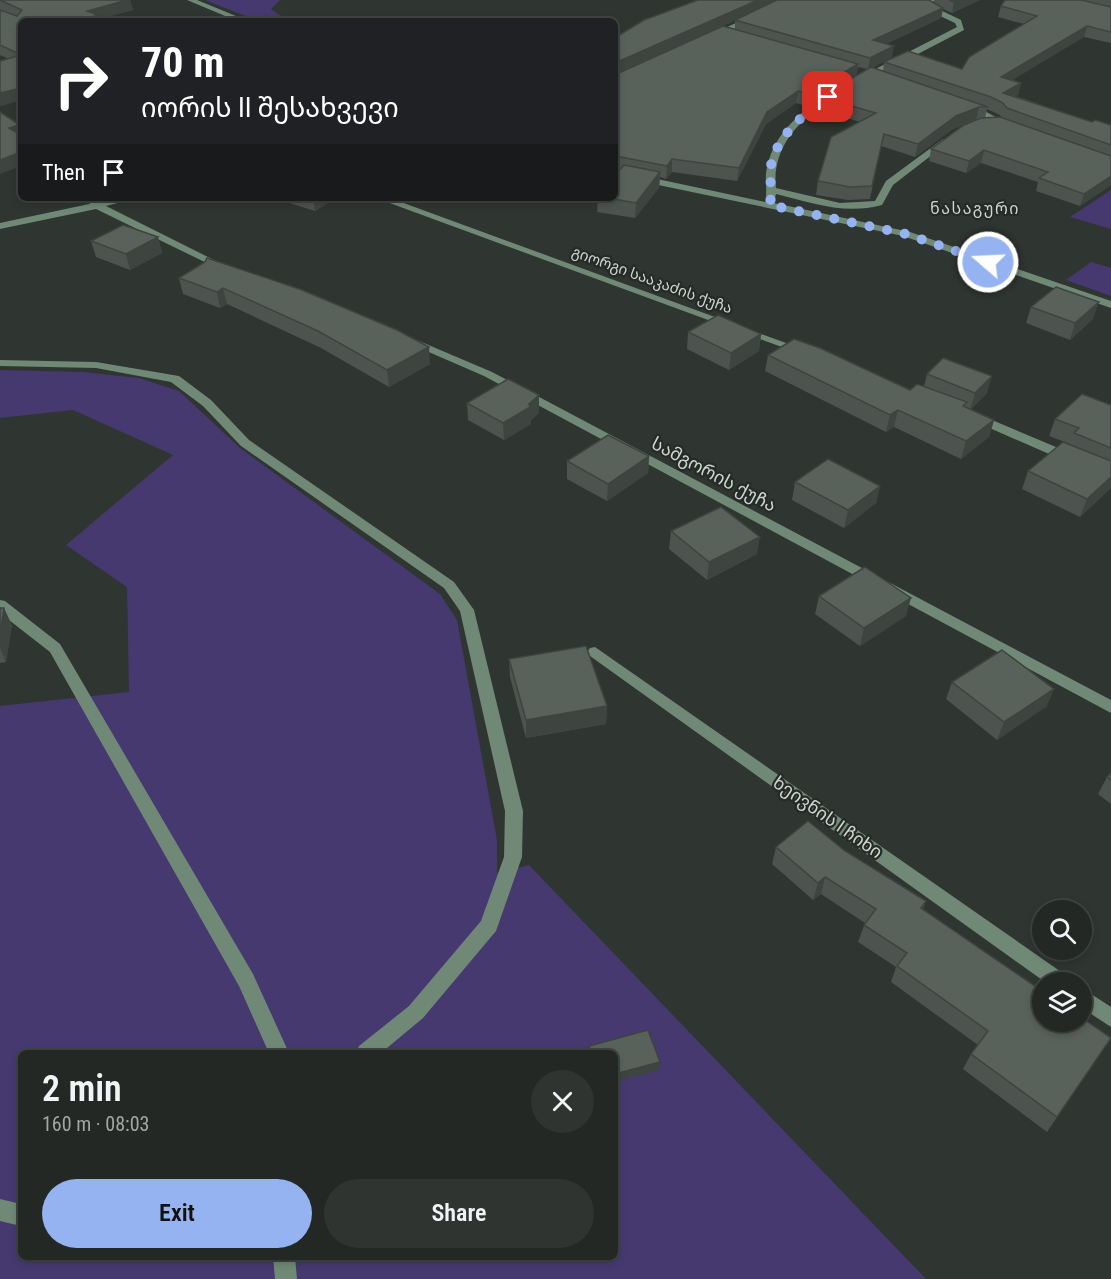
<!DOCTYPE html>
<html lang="en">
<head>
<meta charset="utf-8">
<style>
  :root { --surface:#232824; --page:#2f3431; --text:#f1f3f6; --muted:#a3a6a6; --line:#404441; --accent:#95b2f1 }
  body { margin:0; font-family:"Roboto Condensed","Noto Sans Georgian",sans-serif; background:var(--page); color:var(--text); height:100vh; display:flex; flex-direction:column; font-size:22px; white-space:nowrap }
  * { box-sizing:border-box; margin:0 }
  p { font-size:20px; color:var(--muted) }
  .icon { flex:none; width:33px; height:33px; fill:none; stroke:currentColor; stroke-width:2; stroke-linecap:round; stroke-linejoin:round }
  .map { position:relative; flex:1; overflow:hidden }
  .panel { position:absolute; left:18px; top:1050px; width:600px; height:210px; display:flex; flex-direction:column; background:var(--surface); border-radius:9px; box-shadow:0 3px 9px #0003,0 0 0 2px var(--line) }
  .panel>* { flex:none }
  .banner { position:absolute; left:18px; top:18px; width:600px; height:183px; border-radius:9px; box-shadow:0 3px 9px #0003,0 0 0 2px var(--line); background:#202124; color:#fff; overflow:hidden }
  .fabs { position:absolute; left:1032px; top:900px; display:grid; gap:12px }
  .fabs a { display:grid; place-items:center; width:60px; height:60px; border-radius:50%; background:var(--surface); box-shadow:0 3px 9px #0003,0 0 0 2px var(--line); font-size:30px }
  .pin { position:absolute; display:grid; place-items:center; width:51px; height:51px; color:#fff; margin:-26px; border-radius:12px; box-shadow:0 3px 9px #0006 }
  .me { position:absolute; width:66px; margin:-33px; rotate:289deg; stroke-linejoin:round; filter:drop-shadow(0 0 4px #0008) }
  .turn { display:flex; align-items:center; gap:21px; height:126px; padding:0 24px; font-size:27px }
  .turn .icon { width:78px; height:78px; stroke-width:2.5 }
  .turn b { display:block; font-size:42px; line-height:51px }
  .then { display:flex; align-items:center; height:57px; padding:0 24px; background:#0003; gap:12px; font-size:22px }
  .round { display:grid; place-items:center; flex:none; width:63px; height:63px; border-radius:32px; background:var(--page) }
  .head { display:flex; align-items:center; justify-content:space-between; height:102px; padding:0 24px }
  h1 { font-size:36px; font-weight:600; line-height:45px }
  .primary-button { display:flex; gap:12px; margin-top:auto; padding:12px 24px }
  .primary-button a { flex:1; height:69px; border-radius:36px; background:var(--accent); color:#111; font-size:24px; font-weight:600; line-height:69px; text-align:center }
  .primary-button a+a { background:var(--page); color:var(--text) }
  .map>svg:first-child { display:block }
  .green { fill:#453970; fill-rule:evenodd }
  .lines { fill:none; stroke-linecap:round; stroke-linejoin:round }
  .minor { fill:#708976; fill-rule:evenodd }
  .wall { fill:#4d534e; fill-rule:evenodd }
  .shaded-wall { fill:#3e4440 }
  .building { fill:#59615b; stroke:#3e4440; stroke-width:1.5 }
  .route { stroke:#95b2f1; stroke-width:10; stroke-dasharray:0 18 }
  .labels { text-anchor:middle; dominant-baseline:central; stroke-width:4.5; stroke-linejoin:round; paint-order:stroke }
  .far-street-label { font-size:15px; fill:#d0d4d1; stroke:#252b26 }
  .far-neighbourhood-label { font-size:16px; letter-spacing:1.5px; fill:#d0d4d1; stroke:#252b26 }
  .street-label { font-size:18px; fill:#d0d4d1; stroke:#252b26 }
</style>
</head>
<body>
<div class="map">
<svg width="1111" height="1279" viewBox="0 0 1111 1279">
  <rect width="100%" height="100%" fill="#2f3530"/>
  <path class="green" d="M205,0H280L271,9L288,21H258Z
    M1111,190V229L1070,217Z
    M1091,262L1111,268V296L1066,280Z
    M0,370L83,372L139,378L179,391L240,448L440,594L457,620L497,840V873L529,865L926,1279H0V706L129,692L127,587L66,545L173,455L73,410L0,418ZM21,1053H615V1257H21Z"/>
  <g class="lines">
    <path class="minor" d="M187,0H197L248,21H237Z
      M785,0H795L715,38L708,36Z
      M923,0H935L930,5L961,20L964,30L866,81H860V77L957,27L955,23L923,8Z
      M834,91L841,93C834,99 825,103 818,109C792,127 772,154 776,188L840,203L875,201L886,181L943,139L950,141L893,185L882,205C845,215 812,203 776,194L774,203L910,232L1111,301V308L903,236L615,176V170L765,202C768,190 764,179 767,168C774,132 804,108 834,91Z
      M967,105C985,110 999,118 1013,128L1009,131L995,126L986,117L964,110V106Z
      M118,198H137L106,206L230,268L221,270L96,209L0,229V223L89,204L94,201Z
      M376,198H390L808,351L806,353H798Z
      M412,338L492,372L1111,700V713L484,376L408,343V339Z
      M0,360L96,362L179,376L211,400L249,440L454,582L474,610L523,811L522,857L496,931L423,1018L381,1053H356L359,1046L409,1006L481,921L504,857L505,811L460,611L444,588L241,446L203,406L171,382L96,368L0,366Z
      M973,412L1075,455L1076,458L1075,461H1065L969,419V413Z
      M0,600L5,601L60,644L253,974L289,1053H269L239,986L50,652L0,613Z
      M595,647L1067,976L1069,982H1045L590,656L587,652L590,648Z
      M1082,988L1111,1007V1027L1082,1008Z
      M0,1199L21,1204V1226L0,1221Z
      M273,1257H295L297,1279H275Z"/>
  </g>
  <path class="wall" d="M0,0H130L133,10L99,19L21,21V100L0,106L9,59L0,55Z
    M935,0H980L952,13L943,9L941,18L886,44L892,58L872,67L883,71L884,62L962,69L1024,24L998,17L1001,6L1005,0H1111V43L1084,37L1011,80L1021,83L1018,95L1015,96L1092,122L1111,125V185L1080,206L1036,191L1038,182L981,163L966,173L929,161L931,149L976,120L953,129L915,157L881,146L870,199L848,200L816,195L818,181L860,122L818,109L820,97L806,106L796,103L766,124L737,181L672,172L666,179L660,177L659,188L635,218L597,212L598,198H615L620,169L615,168V36L621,34L644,20L934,3ZM735,20V29L723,26L730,23ZM858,67L867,69L837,87L856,76ZM987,109L1000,115L1002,118H985Z
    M279,198H336L315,211L280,200Z
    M158,237L162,253L130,270L96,257L91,241Z
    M205,262L430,364L389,387L321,348L227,304L220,308L183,294L179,278Z
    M1031,307L1093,319L1070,340L1026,323Z
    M688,332L761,334L759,351L729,370L687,349Z
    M768,355L910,390L924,386L927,374L987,393L971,409L994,420L989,437L961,459L894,427L886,432L765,371Z
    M539,395V413L531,420V424L504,440L468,420L467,403Z
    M1111,405V488L1080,517L1022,489L1028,471L1070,444L1049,436L1055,419Z
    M649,456L648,473L607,501L567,479V461Z
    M795,482L880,486L876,503L844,528L792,500Z
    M671,531L757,554L707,580L669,549Z
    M819,596L906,616L860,646L815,614Z
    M0,608L12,625L6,662L0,663Z
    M509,659L607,706L606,724L526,738L510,677Z
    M952,682L1047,706L997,740L946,699Z
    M1111,773V804L1098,794L1107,777Z
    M776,847L845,851L926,901L923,909L1111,1038L1047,1132L963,1069L971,1054L978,1045L891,982L896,967L858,942L865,923L821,894L813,900L772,864Z"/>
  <path class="shaded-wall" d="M127,0H130L133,10L99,19V21H90L87,11Z
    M758,0H780L615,75V63Z
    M959,0H980L952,13L954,2Z
    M943,8L941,18L871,51L873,40Z
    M1087,26L1084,37L998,89L1001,77Z
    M894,46L892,58L868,70L870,58Z
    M858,64L856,76L806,106L808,94Z
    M1021,83L1018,95L1003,103V93Z
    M21,88V100L0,106V93Z
    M798,91L796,103L766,124L737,181L739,168L767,112Z
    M979,107L976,120L953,129L915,157L918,144L956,116Z
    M20,125L21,128V138L9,128Z
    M984,150L981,163L966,173L969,161Z
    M21,152V166L0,174V160Z
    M672,159V172L666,179L667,166Z
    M660,172L659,188L635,218L636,203Z
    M1111,176V185L1080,206L1084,194Z
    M313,198H336L315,211Z
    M158,237L162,253L130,270L126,254Z
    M223,288L227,304L220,308L217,292Z
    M1099,302L1093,319L1070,340L1075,323Z
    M761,334L759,351L729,370L731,353Z
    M429,347L430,364L389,387L387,370Z
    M992,376L987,393L970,410L975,393Z
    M539,395V413L531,420V424L504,440L503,423L529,404Z
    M898,410L894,427L886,432L890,415Z
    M994,420L989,437L961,459L966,441Z
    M649,456L648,473L607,501L608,484Z
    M1111,477V488L1080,517L1087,499Z
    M880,486L876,503L844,528L848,510Z
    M760,537L757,554L707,580L709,562Z
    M911,598L906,616L860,646L864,628Z
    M4,608L12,625L6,662L0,648V634Z
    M1054,689L1047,706L997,740L1004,722Z
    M607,706L606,724L526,738V720Z
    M825,877L821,894L813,900L818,883Z
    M660,1062L659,1070L615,1082V1074Z"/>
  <path class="building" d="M0,0H127L87,11L98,15L89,18L95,21H21V55L0,45V10L17,16L22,10Z
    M698,0H758L615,63V36L621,34L644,20Z
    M777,0H929L943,8L873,40L894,46L870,58L735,20Z
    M949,0H959L954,2Z
    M1005,0H1081L1111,7V32L1087,26L1001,77L1021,83L1003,93L1092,122L1095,120L1111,125V145L1007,108L1003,103L991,97L884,62L908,51L962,69L969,57L1037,16L1001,6Z
    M723,26L858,64L808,94L798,91L767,112L739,168L672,159L667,166L616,156L615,157V72L619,73Z
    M21,55V88L0,93V61Z
    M871,67L988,107H979L956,116L918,144L884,134L872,186L850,187L818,181L831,137L876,113L820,97Z
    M0,112L20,125L9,128L21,135V152L0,160Z
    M1000,117L1111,156V176L1084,194L1039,178L1048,172L984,150L969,161L931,149L964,125L981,118Z
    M624,165L660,172L636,203L608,198H615V175Z
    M123,225L158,237L126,254L91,241Z
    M207,258L302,290L397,330L429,347L387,370L318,331L223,288L217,292L179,278L205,262Z
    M1056,287L1099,302L1075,323L1031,307Z
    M718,315L761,334L731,353L688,332Z
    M794,339L820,348L910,390L917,384L967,402L963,406L994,420L966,441L898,410L890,415L768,355Z
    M943,358L992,376L975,393L927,374Z
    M508,379L539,395L529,404L530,407L503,423L467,403Z
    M1082,394L1111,405V448L1074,433L1079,428L1055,419Z
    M608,435L649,456L608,484L567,461Z
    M1063,442L1111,461V477L1087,499L1028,471Z
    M828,459L880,486L848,510L795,482Z
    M721,507L760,537L709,562L671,531Z
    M865,567L911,598L864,628L819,596Z
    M0,608H4L0,634Z
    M586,646L607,706L526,720L509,659Z
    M1002,650L1054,689L1004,722L952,682Z
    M1111,773V780L1107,777Z
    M808,821L845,851L926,901L921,908L1042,991V1022H1082V1018L1111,1038L1057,1117L971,1054L988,1031L897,966L907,953L864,925L876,909L825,877L818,883L776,847Z
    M648,1030L660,1062L615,1074V1053H591L589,1046Z"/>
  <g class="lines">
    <path class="route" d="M828,97C803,114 771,141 770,174C770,189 775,188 769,205L906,234L988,262"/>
  </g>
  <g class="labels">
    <g class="far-street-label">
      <text transform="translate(652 280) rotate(20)">გიორგი სააკაძის ქუჩა</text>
    </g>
    <g class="far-neighbourhood-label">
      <text x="975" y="208">ნასაგური</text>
    </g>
    <g class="street-label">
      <text transform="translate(714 474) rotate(28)">სამგორის ქუჩა</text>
      <text transform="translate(828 817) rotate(35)">ხეივნის I ჩიხი</text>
    </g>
  </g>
</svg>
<div class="fabs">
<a><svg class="icon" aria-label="search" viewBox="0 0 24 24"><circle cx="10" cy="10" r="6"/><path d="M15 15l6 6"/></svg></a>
<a><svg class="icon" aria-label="layers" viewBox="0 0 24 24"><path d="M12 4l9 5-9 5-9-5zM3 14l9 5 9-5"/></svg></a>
</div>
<div class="pin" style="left:828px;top:97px;background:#d93025"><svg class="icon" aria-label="arrive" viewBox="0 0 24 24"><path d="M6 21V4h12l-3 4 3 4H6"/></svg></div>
<svg class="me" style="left:988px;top:262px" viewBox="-20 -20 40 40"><circle r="17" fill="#95b2f1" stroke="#fff" stroke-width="3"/><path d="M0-11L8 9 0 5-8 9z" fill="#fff"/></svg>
<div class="banner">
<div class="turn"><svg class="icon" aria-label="right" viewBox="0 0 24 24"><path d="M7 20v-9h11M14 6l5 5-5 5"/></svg><div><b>70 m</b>იორის II შესახვევი</div></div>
<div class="then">Then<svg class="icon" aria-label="arrive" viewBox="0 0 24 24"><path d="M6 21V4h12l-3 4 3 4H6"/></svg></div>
</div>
<section class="panel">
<div class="head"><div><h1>2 min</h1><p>160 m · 08:03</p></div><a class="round"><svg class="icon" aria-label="close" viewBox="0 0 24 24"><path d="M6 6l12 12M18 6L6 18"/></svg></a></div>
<div class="primary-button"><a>Exit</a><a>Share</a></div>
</section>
</div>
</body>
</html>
